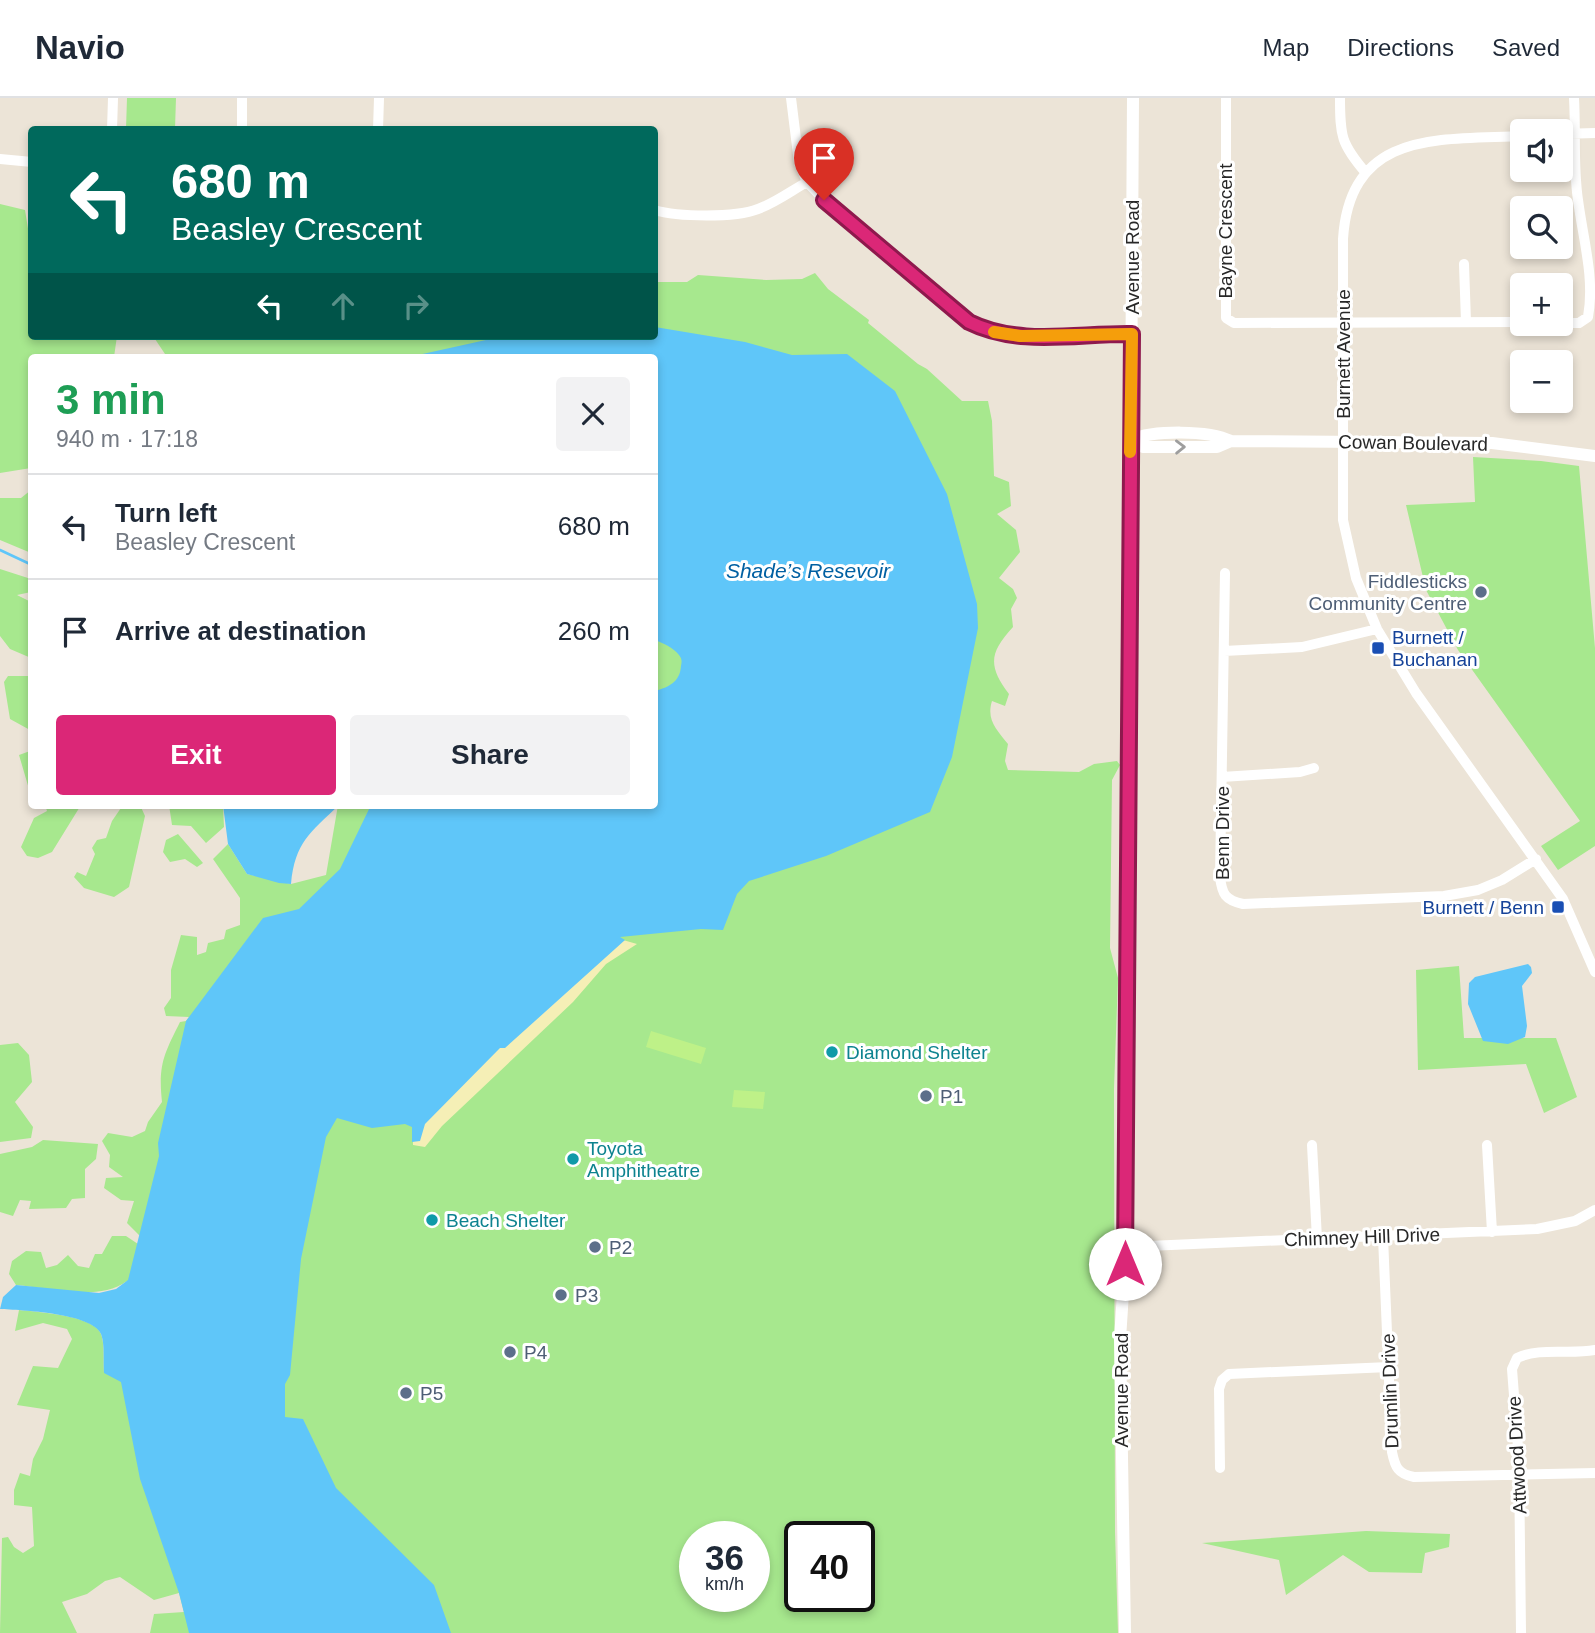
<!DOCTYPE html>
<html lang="en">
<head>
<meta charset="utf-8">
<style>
  :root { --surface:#fff; --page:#f2f2f3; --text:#1f2937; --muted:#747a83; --line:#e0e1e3; --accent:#db2777 }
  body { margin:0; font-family:Helvetica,sans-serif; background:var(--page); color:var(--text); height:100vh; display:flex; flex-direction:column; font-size:26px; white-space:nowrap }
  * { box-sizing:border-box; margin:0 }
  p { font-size:23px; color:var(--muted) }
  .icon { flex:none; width:38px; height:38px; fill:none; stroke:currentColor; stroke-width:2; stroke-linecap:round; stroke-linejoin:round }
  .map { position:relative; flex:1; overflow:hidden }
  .details { position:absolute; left:28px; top:256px; width:630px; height:455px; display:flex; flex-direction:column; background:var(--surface); border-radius:7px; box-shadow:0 4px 10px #0003 }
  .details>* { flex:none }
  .hud { position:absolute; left:28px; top:28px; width:630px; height:214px; border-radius:7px; box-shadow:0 4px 10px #0003; background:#00695c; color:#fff; overflow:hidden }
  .buttons { position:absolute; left:1510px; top:21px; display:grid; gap:14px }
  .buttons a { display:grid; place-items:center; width:63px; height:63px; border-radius:7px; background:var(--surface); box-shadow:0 4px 10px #0003; font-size:35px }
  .speed { position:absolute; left:679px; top:1423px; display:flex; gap:14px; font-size:35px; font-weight:700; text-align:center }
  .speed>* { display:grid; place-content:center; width:91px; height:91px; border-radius:50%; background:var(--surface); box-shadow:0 4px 10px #0003; line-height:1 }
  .speed small { font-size:18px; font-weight:400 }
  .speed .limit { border:4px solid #111; border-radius:10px; background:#fff; color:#111 }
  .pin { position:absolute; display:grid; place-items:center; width:60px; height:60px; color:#fff; margin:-72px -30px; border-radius:50% 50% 50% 0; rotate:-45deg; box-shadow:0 0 7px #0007 }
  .pin .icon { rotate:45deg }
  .me { position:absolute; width:77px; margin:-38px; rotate:0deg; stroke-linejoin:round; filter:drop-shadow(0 0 5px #0008) }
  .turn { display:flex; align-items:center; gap:24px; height:147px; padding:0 28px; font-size:32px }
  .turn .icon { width:91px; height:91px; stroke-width:2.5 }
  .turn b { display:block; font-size:49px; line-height:60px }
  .lanes { display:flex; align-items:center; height:66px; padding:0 28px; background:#0003; justify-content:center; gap:35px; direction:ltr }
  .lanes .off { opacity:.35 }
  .round { display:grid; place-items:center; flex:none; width:74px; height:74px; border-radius:7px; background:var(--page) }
  .head { display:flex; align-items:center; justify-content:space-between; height:119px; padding:0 28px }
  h1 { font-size:42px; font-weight:700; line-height:52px; color:#1e9e55 }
  .action { display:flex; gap:14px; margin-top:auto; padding:14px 28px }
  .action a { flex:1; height:80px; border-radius:7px; background:var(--accent); color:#fff; font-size:28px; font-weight:700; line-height:80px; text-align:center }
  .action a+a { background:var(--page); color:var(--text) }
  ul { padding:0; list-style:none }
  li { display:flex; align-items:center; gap:21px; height:105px; padding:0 28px; border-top:2px solid var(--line) }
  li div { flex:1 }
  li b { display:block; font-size:26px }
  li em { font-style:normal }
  header { display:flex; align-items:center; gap:42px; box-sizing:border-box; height:98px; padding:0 35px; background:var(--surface); border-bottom:2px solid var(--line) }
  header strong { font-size:33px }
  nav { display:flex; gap:38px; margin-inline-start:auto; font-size:24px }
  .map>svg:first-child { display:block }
  .green { fill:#a7e88e; fill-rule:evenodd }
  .sand { fill:#f5efb6 }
  .pitch { fill:#bef188 }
  .water { fill:#5fc6f9 }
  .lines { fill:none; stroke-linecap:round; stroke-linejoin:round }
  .stream { stroke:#5fc6f9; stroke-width:2.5 }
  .minor { stroke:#fff; stroke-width:10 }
  .tertiary { stroke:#fff; stroke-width:12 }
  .oneway { stroke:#9e9e9e }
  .route-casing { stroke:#8e194d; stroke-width:18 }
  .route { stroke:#db2777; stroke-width:12 }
  .slow { stroke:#f59e0b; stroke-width:12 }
  .service-dot { fill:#5c6f8a; stroke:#fff; stroke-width:2.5 }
  .transit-dot { fill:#1a4fb4; stroke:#fff; stroke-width:2.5 }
  .culture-dot { fill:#0f9aa8; stroke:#fff; stroke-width:2.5 }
  .labels { text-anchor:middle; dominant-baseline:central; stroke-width:6; stroke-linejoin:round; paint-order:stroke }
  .street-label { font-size:19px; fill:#282828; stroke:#fff }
  .service-label { font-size:19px; fill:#4e5e75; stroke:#fff; text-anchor:start }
  .transit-label { font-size:19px; fill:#164399; stroke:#fff; text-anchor:start }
  .culture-label { font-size:19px; fill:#0d838f; stroke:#fff; text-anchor:start }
  .water-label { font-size:21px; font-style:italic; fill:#0160a2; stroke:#fff }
</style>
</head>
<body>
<header>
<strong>Navio</strong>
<nav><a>Map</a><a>Directions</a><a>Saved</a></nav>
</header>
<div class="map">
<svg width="1595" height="1535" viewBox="0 0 1595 1535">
  <rect width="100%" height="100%" fill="#ece4d7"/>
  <path class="green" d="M127,0H176L175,31H126Z
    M0,106L25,112L31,149L32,238H117L114,259H32L31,370L0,375Z
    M815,175L828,191L869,222L868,225L918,266L927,271L962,303H988L992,323L994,378L1009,384L1011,408L997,416L1016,432L1020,454L999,480L1013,491L1017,500L1011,511L1013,529C989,555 988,568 1009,596L1005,608L992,603C986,622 997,632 1008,646L1005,663L1008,672L1079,674L1094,666L1117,663L1120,667L1112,682L1110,850L1118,880L1114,991L1115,1434L1118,1535H150L154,1516L184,1514L179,1495L154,1502L120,1479L105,1483L87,1496L62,1504L77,1535H0L2,1440L8,1439L14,1449L23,1455L34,1448L32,1409L14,1407V1392L20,1375L30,1378L33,1361L43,1341L50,1312L17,1307L33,1268L58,1270L72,1241L67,1231L43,1225L15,1233L19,1212C36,1214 94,1217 101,1236C105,1247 103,1263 104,1275L127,1183C98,1204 51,1190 16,1187L9,1176L12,1163L26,1153L41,1154L46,1170L57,1167L68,1157L78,1168L89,1170L95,1156H102L112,1138H126L138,1146L140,1138L127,1125L134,1103L121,1102L104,1090L106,1080L123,1079L109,1069L110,1057L102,1043L108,1035L132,1039L145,1033L148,1024L162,1004C158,967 164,956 180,924L186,923L189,919L166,918L164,910L171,900V872L181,837L197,839V857L206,854L208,845L224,841L226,832L240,827V800L213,761L228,746L247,776L291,786L326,777L338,707H654V259H167L153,238H654L655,184H687L698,177L766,182L802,181ZM695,1438H754V1498H695ZM800,1438H859V1498H800Z
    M1473,359L1541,363L1579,368L1595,550V748L1558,772L1541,748L1580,723L1458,552L1426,492L1406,407L1475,404Z
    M31,392V455L0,442V400H21Z
    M0,471L31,481V494L17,497L31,504V560L10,551L0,538Z
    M8,578H31V692L29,691L19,657L30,653V632L10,621L4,584Z
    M45,707H81L52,754L38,760L27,758L21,749L34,720L47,713Z
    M123,707H140L145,718L129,789L114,799L84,790L74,779L77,774L86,778L95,756L92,750L97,742L106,740L112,723Z
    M169,707H223L224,729L206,745L191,728L172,727Z
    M178,736L203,765L197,769L185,761L170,764L163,754L166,742Z
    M1459,868L1464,940H1556L1577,999L1544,1015L1526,966L1418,972L1416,872Z
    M18,945L29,957L32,984L15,1004L33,1029L31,1040L0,1044V947Z
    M43,1042L98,1046L96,1061L85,1071V1100L72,1101L66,1110L29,1111L31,1103L20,1102L13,1118L0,1114V1056L32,1049Z
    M1366,1433L1450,1436L1449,1449L1425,1455L1422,1475L1369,1474L1343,1457L1286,1497L1279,1462L1202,1445Z"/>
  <path class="sand" d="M616,840L637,846L606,866L573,904L442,1028L425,1049L413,1047L412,1020Z"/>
  <path class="pitch" d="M651,933L706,950L701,966L646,949Z
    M734,992L765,994L763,1011L732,1009Z"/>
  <path class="water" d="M655,229L745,244L792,257L847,256L895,293L947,396L977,506L978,530L952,659L930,714L826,758L749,783L737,796L723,832L701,831L620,839L625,842L505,950H500L425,1026L420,1043L412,1044V1029L405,1026L372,1030L337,1020L326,1039L301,1161L290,1277L285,1286V1319L303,1321L336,1390L434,1487L451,1535H189L179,1495L140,1381L121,1284L104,1275C103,1263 105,1246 101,1236C92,1215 20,1212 0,1211L3,1199L16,1187L99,1195L116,1191L128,1182L159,1058L158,1045L186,923L263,820L299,811L340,771L371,707H654L655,593C669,589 680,584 681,568C682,563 682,561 679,557C674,550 663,545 655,542L654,259H409L504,238H654Z
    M223,707H339C310,735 295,744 291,786L279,785L247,776L228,746Z
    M1528,866L1531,869L1532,875L1522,888L1527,928L1525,939L1508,946L1483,943L1468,906L1469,885L1475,879Z"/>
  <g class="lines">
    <path class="stream" d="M0,452L32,467"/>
    <path class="minor" d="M791,0L799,65L807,84L824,102L969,224C1019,249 1078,235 1132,236
      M1226,0V220L1234,225L1522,224
      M1340,0C1340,38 1341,46 1366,75
      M112,32L113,0
      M242,32V0
      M378,32L379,0
      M1561,36L1595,35
      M1522,38C1441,42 1350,31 1343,141V422L1356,480L1377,531L1416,595L1563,801L1595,874
      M0,61L32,64
      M654,112C678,119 735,120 758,111C775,105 791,93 807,84
      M1464,166L1466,224
      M1561,225H1579L1588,219C1595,180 1583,141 1578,102C1573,69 1576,34 1574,0
      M1225,475L1220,779C1222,796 1225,802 1243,806L1444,798L1478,792L1502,782L1536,761
      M1224,553L1302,549L1377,531
      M1222,679L1300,674L1314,670
      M1312,1047L1317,1141
      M1487,1047L1492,1134
      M1383,1139L1392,1354C1395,1369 1398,1376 1414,1379L1595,1375
      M1126,1149L1537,1131L1575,1123L1595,1112
      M1220,1370L1219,1291L1222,1282L1229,1276L1389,1269
      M1521,1535L1519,1363L1512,1271L1517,1260C1540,1249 1570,1257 1595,1252"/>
    <path class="tertiary" d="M1130,342L1143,349H1217L1231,343L1492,345L1595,358
      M1130,342C1154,332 1208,332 1231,343
      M1125,1535L1120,1241L1126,1149L1133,0"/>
  </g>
  <defs><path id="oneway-chevron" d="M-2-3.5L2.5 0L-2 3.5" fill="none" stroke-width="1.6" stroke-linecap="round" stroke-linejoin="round" transform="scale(1.75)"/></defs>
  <use class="oneway" href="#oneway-chevron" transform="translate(1180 349) rotate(-1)"/>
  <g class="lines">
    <g class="route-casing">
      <path id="route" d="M824,102L969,224C1019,249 1078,235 1132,236L1125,1166"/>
    </g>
    <use href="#route" class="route"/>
    <path class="slow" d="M994,234L1020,238L1132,236L1130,354"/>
  </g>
  <g class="service-dot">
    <circle cx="1481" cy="494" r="7"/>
    <circle cx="926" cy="998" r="7"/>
    <circle cx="595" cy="1149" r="7"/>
    <circle cx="561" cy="1197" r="7"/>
    <circle cx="510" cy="1254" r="7"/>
    <circle cx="406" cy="1295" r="7"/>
  </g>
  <g class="transit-dot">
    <rect x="1371" y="543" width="14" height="14" rx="3.5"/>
    <rect x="1551" y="802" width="14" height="14" rx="3.5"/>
  </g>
  <g class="culture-dot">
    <circle cx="832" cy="954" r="7"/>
    <circle cx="573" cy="1061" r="7"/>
    <circle cx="432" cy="1122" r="7"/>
  </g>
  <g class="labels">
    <g class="street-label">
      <text transform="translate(1225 133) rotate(-90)">Bayne Crescent</text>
      <text transform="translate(1132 159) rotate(-90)">Avenue Road</text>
      <text transform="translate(1343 256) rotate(-90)">Burnett Avenue</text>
      <text transform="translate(1413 345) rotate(1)">Cowan Boulevard</text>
      <text transform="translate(1222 735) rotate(-90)">Benn Drive</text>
      <text transform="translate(1362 1139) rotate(-2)">Chimney Hill Drive</text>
      <text transform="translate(1121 1292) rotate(-90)">Avenue Road</text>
      <text transform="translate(1390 1293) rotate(-92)">Drumlin Drive</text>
      <text transform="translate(1517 1357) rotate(-93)">Attwood Drive</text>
    </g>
    <g class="service-label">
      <text x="1467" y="483" text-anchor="end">Fiddlesticks<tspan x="1467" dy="22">Community Centre</tspan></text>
      <text x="940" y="998">P1</text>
      <text x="609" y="1149">P2</text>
      <text x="575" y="1197">P3</text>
      <text x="524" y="1254">P4</text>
      <text x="420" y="1295">P5</text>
    </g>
    <g class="transit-label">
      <text x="1392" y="539">Burnett /<tspan x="1392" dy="22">Buchanan</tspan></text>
      <text x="1544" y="809" text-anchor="end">Burnett / Benn</text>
    </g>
    <g class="culture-label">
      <text x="846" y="954">Diamond Shelter</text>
      <text x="587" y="1050">Toyota<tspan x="587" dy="22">Amphitheatre</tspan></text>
      <text x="446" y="1122">Beach Shelter</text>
    </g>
    <g class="water-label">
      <text x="808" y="472">Shade’s Resevoir</text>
    </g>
  </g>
</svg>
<div class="buttons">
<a><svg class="icon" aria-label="sound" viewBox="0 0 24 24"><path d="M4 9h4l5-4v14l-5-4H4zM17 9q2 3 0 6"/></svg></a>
<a><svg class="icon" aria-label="search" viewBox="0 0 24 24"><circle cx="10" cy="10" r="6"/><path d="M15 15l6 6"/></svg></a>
<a>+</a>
<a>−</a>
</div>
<div class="speed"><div>36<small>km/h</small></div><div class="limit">40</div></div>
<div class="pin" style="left:824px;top:102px;background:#d93025"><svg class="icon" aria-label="arrive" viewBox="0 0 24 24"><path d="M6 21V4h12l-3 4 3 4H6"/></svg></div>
<svg class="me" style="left:1125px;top:1166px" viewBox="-20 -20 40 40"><circle r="19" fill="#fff"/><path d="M0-13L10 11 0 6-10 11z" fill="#db2777"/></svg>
<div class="hud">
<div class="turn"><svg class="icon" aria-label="left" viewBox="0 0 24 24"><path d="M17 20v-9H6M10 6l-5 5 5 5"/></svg><div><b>680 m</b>Beasley Crescent</div></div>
<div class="lanes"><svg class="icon" aria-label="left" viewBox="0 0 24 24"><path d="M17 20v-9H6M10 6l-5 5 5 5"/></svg><svg class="icon off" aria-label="ahead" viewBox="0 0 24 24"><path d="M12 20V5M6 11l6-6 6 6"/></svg><svg class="icon off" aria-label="right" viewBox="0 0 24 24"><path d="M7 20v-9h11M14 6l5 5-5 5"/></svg></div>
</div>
<section class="details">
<div class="head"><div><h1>3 min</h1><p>940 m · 17:18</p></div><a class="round"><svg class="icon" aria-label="close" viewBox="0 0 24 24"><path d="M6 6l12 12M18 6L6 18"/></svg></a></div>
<ul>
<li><svg class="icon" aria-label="left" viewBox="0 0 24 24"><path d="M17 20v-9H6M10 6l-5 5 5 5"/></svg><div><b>Turn left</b><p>Beasley Crescent</p></div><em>680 m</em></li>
<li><svg class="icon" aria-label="arrive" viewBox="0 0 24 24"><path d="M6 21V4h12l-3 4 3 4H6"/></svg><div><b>Arrive at destination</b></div><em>260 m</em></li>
</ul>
<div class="action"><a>Exit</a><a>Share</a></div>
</section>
</div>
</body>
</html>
